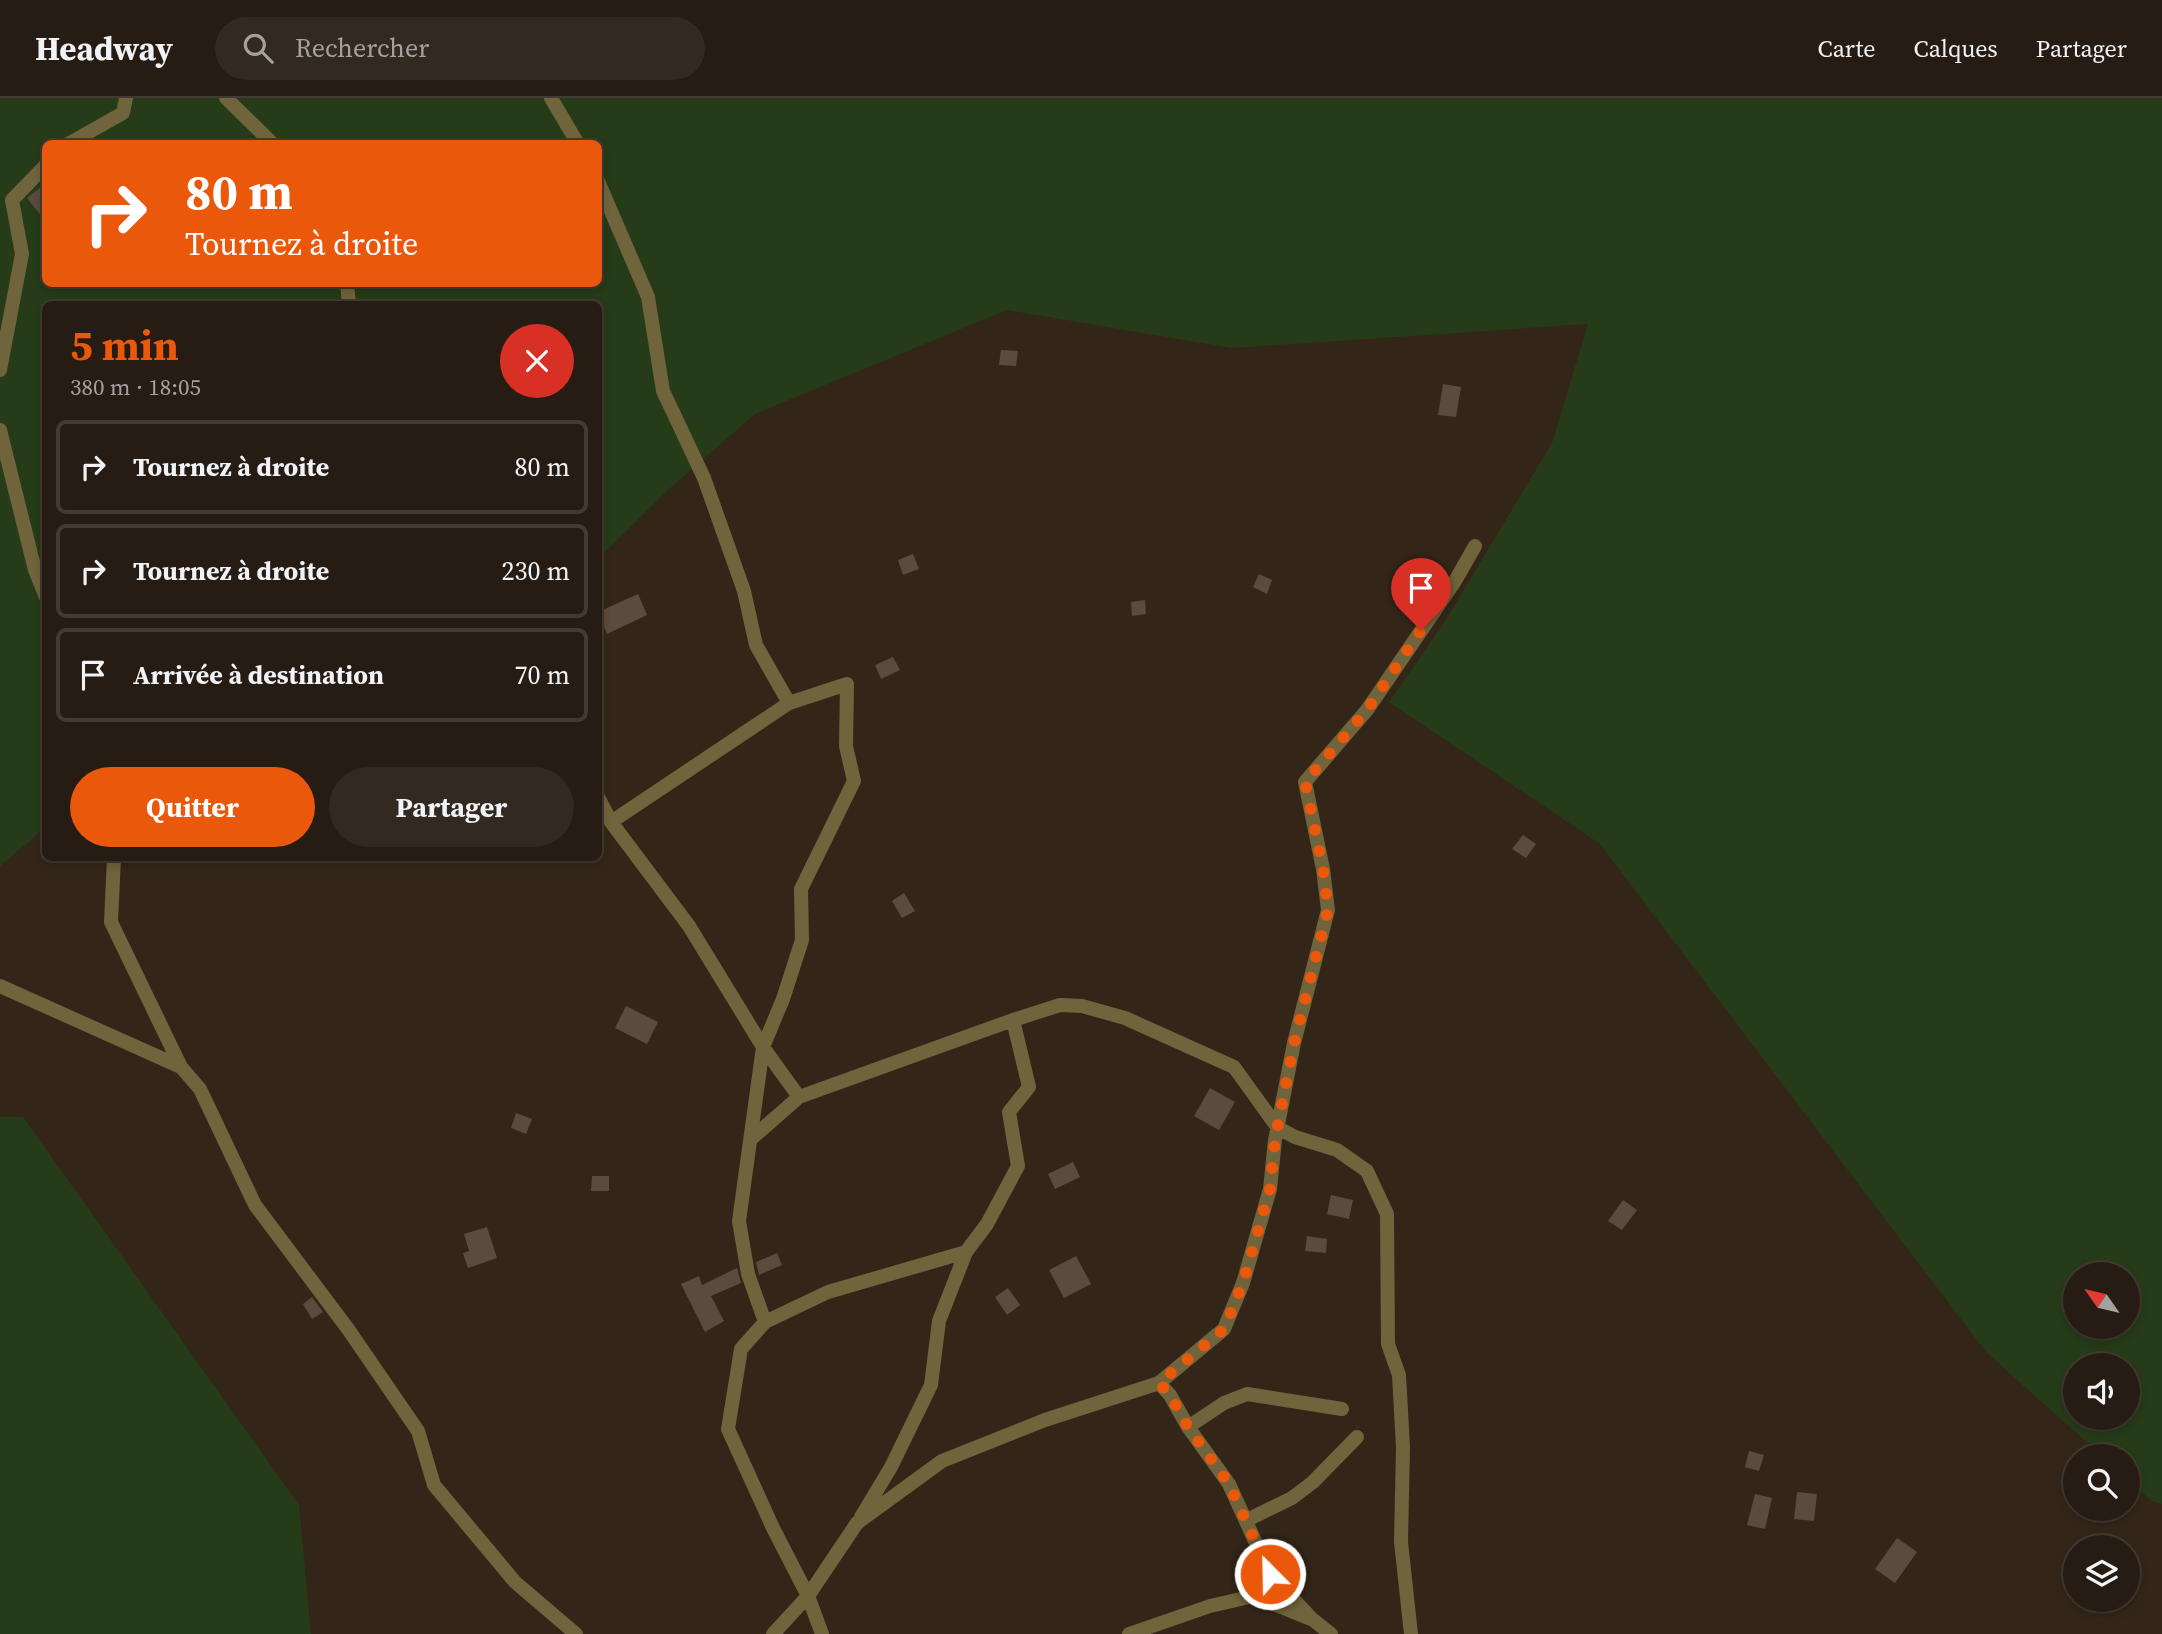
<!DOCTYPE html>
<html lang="fr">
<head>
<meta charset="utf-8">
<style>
  :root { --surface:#261c13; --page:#322921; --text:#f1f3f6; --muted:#a4a1a0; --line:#423a33; --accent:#ea580c }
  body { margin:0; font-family:"Source Serif 4",serif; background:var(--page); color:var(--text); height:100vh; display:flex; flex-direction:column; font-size:26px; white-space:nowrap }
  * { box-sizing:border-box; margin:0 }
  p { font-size:23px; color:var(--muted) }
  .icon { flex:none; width:38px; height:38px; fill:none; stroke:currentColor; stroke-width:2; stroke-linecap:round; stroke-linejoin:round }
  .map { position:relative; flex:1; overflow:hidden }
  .panel { position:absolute; left:42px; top:203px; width:560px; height:560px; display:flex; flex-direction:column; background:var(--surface); border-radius:10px; box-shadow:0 4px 10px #0003,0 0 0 2px var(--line) }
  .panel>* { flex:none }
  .hud { position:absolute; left:42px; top:42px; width:560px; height:147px; border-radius:10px; box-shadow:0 4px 10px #0003,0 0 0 2px var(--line); background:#ea580c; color:#fff; overflow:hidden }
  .needle { width:46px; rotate:304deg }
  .controls { position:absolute; left:2063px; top:1164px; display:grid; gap:14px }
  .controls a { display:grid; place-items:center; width:77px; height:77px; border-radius:50%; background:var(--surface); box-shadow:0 4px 10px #0003,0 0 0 2px var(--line); font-size:35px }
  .pin { position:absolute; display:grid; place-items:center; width:60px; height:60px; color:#fff; margin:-72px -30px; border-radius:50% 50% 50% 0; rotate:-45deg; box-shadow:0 0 7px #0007 }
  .pin .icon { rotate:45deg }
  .me { position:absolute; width:77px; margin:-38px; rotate:337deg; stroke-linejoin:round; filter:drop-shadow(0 0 5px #0008) }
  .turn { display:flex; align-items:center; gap:24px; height:147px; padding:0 28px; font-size:32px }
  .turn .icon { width:91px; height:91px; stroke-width:2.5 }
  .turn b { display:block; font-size:49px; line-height:60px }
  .round { display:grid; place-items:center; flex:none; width:74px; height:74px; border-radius:37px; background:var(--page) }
  .headline { display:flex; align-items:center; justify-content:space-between; height:119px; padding:0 28px }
  h1 { font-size:42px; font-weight:700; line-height:52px; color:var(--accent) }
  .cta { display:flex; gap:14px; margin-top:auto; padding:14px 28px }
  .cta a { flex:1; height:80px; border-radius:42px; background:var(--accent); color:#fff; font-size:28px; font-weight:700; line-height:80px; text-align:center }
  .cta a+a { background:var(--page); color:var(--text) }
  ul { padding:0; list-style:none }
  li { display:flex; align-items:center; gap:21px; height:94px; margin:0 14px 10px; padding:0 14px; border:4px solid var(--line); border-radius:10px }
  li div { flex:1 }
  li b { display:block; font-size:26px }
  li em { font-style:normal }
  header { display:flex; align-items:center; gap:42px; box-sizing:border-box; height:98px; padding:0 35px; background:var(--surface); border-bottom:2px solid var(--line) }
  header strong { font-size:33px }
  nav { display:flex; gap:38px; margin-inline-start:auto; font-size:24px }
  .search { width:490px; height:63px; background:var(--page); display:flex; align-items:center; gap:18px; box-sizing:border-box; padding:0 24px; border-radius:38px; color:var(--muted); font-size:26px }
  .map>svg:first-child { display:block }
  .green { fill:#263b18; fill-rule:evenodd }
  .building { fill:#5a4b3e }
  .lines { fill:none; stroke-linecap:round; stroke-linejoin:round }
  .minor { stroke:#6f643b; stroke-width:14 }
  .route { stroke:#ea580c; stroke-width:12; stroke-dasharray:0 21.6 }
</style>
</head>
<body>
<header>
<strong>Headway</strong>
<div class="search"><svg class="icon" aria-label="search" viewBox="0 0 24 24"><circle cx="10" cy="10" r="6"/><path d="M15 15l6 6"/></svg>Rechercher</div>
<nav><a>Carte</a><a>Calques</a><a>Partager</a></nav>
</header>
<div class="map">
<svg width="2162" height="1536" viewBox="0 0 2162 1536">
  <rect width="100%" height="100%" fill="#332619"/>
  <path class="green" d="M0,0H2162V1406L2152,1403L2128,1382V1358H2102L1986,1254L1600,746L1389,604L1444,525L1552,345L1588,226L1232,250L1007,212L755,316L668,392L599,460L598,206H46L45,730L0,768ZM46,46H598V186H46ZM2076,1176H2128V1228H2076ZM2076,1267H2128V1320H2076Z
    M0,1019H23L299,1407L311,1536H0Z"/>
  <path class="building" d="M46,85V124L27,100Z
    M1001,252L1018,253L1016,268L999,267Z
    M1443,286L1461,289L1456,319L1438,317Z
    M913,456L919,471L903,477L898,462Z
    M1259,476L1272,482L1267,496L1253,489Z
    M638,496L647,517L607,536L598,514Z
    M1145,502L1146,516L1132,518L1131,504Z
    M893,559L900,572L881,581L875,567Z
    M1523,737L1536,746L1526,760L1512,751Z
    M904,795L915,813L902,820L892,803Z
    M626,908L658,924L647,946L615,930Z
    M1210,990L1235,1004L1219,1032L1194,1018Z
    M516,1015L532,1021L526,1036L511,1030Z
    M1073,1064L1080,1079L1055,1091L1048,1076Z
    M592,1078H609V1093H591Z
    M1331,1097L1353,1102L1349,1121L1327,1116Z
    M1623,1102L1637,1112L1622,1132L1608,1123Z
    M487,1129L497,1160L468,1170L463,1155L469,1153L464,1136Z
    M1307,1138L1327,1141L1326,1155L1305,1153Z
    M777,1155L782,1167L759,1177L756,1164Z
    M1076,1158L1091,1186L1064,1200L1049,1172Z
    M737,1170L741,1185L711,1198L724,1223L705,1234L681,1186L699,1178L702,1187Z
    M1008,1190L1020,1207L1007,1217L995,1199Z
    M312,1199L323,1214L312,1221L303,1206Z
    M1749,1353L1764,1357L1759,1373L1745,1369Z
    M1797,1394L1817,1396L1814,1423L1794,1421Z
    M1755,1396L1772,1400L1765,1431L1747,1427Z
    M1897,1440L1917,1454L1895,1485L1875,1471Z"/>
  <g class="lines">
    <path class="minor" d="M226,0L273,46
      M551,0L578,46
      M68,46L123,15L126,0
      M598,83L648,199L663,293L704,380L744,493L756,547L789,605
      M347,186L349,206
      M0,272L22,156L12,102L46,67
      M0,332L35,472L46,499
      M598,699L611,724L689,828L763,949L799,999
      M611,724L789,605L847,586L846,648L854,683L801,791L802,842L783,901L763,949L739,1123L748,1176L765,1224L741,1251L728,1331L773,1430L808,1498L822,1536
      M114,760L111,824L181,969
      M0,888L181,969L200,991L255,1107L348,1231L418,1333L434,1387L515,1484L576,1536
      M751,1041L799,999L1013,922L1060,907L1082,908L1125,920L1234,969L1278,1030L1295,1039L1337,1052L1367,1073L1387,1116L1388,1246L1399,1277L1403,1349L1401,1444L1411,1536
      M765,1224L828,1194L966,1154
      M1159,1285L1170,1297L1188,1329L1229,1386L1270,1476L1312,1521L1331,1536
      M1188,1329L1224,1305L1247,1296L1342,1311
      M861,1419L891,1369L931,1287L939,1223L966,1154L987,1126L1018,1068L1009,1014L1029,989L1013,922
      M1247,1422L1292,1400L1313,1384L1357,1339
      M773,1536L808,1498L857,1425L942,1363L1045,1322L1159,1285L1224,1231L1243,1185L1270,1091L1275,1042L1294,945L1328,812L1323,771L1305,684L1367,612L1455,483L1475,448
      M1129,1536L1210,1508L1254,1498L1311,1521"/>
  </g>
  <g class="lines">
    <path class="route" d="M1270,1476L1229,1386L1188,1329L1170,1297L1159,1285L1224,1231L1243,1185L1270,1091L1275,1042L1294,945L1328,812L1323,771L1305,684L1367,612L1421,532"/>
  </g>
</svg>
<div class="controls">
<a><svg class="needle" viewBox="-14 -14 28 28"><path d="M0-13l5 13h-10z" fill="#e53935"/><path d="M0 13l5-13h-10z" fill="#a4a1a0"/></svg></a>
<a><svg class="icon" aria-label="sound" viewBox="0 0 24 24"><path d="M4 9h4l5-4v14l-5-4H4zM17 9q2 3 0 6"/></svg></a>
<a><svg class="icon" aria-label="search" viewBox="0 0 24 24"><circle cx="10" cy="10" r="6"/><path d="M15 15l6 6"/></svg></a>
<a><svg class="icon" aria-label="layers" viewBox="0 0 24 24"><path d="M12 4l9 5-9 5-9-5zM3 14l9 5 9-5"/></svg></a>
</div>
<div class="pin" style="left:1421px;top:532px;background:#d93025"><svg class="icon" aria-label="arrive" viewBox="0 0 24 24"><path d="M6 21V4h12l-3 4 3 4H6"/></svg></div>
<svg class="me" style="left:1270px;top:1476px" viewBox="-20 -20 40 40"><circle r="17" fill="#ea580c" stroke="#fff" stroke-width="3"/><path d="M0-11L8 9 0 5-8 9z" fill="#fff"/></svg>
<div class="hud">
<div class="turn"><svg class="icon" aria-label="right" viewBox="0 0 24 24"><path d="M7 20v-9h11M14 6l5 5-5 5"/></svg><div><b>80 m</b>Tournez à droite</div></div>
</div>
<section class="panel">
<div class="headline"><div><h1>5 min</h1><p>380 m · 18:05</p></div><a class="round" style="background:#d93025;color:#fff"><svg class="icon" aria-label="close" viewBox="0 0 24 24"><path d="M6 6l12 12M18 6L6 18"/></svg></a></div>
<ul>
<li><svg class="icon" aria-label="right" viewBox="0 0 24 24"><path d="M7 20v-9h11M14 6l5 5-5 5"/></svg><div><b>Tournez à droite</b></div><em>80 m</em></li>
<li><svg class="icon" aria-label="right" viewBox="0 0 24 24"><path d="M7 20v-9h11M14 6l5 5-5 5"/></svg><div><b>Tournez à droite</b></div><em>230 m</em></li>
<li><svg class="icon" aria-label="arrive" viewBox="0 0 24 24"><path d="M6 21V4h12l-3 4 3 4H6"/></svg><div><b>Arrivée à destination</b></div><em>70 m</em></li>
</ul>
<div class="cta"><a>Quitter</a><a>Partager</a></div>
</section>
</div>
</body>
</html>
